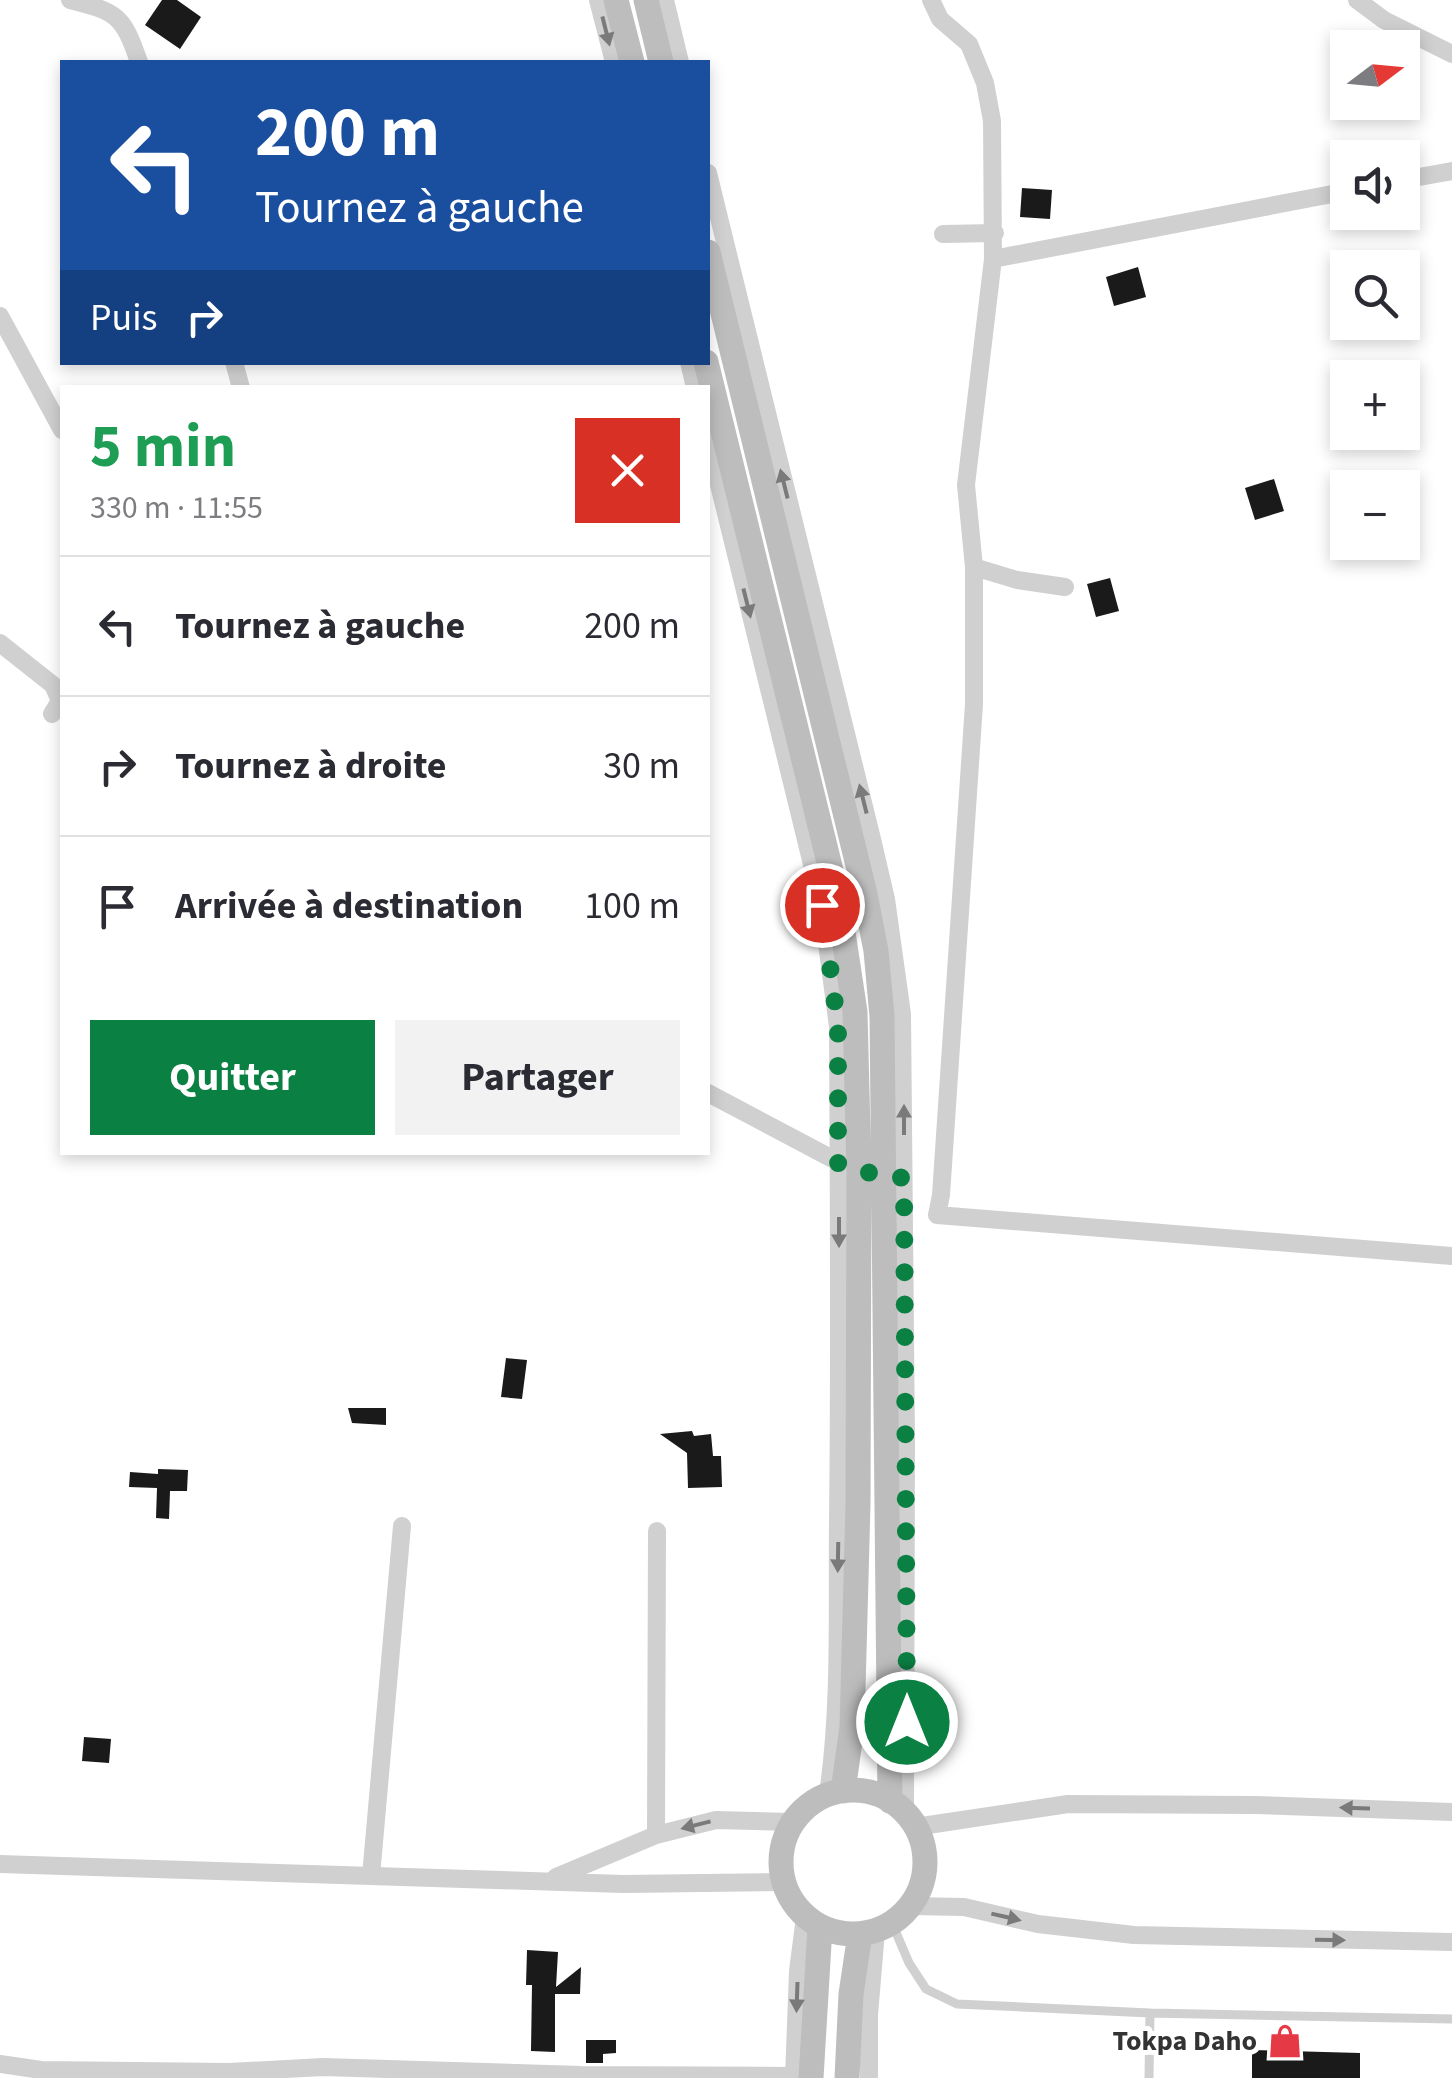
<!DOCTYPE html>
<html lang="fr">
<head>
<meta charset="utf-8">
<style>
  :root { --surface:#fff; --page:#f2f2f3; --text:#2b2b33; --muted:#7c7c81; --line:#e1e1e2; --accent:#0b8043 }
  body { margin:0; font-family:"Source Sans 3",sans-serif; background:var(--page); color:var(--text); height:100vh; display:flex; flex-direction:column; font-size:38px; white-space:nowrap }
  * { box-sizing:border-box; margin:0 }
  p { font-size:32px; color:var(--muted) }
  .icon { flex:none; width:55px; height:55px; fill:none; stroke:currentColor; stroke-width:2; stroke-linecap:round; stroke-linejoin:round }
  .map { position:relative; flex:1; overflow:hidden }
  .drawer { position:absolute; left:60px; top:385px; width:650px; height:770px; display:flex; flex-direction:column; background:var(--surface); border-radius:0px; box-shadow:0 5px 15px #0003 }
  .drawer>* { flex:none }
  .guide { position:absolute; left:60px; top:60px; width:650px; height:305px; border-radius:0px; box-shadow:0 5px 15px #0003; background:#1a4fa0; color:#fff; overflow:hidden }
  .needle { width:65px; rotate:74deg }
  .fabs { position:absolute; left:1330px; top:30px; display:grid; gap:20px }
  .fabs a { display:grid; place-items:center; width:90px; height:90px; border-radius:0px; background:var(--surface); box-shadow:0 5px 15px #0003; font-size:50px }
  .pin { position:absolute; display:grid; place-items:center; width:85px; height:85px; color:#fff; margin:-42px; border:5px solid #fff; border-radius:50%; box-shadow:0 2px 10px #0007 }
  .me { position:absolute; width:110px; margin:-55px; rotate:0deg; stroke-linejoin:round; filter:drop-shadow(0 0 8px #0008) }
  .turn { display:flex; align-items:center; gap:35px; height:210px; padding:0 30px; font-size:45px }
  .turn .icon { width:130px; height:130px; stroke-width:2.5 }
  .turn b { display:block; font-size:70px; line-height:85px }
  .then { display:flex; align-items:center; height:95px; padding:0 30px; background:#0003; gap:20px; font-size:38px }
  .round { display:grid; place-items:center; flex:none; width:105px; height:105px; border-radius:0px; background:var(--page) }
  .headline { display:flex; align-items:center; justify-content:space-between; height:170px; padding:0 30px }
  h1 { font-size:60px; font-weight:700; line-height:75px; color:#1e9e55 }
  .action { display:flex; gap:20px; margin-top:auto; padding:20px 30px }
  .action a { flex:1; height:115px; border-radius:0px; background:var(--accent); color:#fff; font-size:40px; font-weight:700; line-height:115px; text-align:center }
  .action a+a { background:var(--page); color:var(--text) }
  ul { padding:0; list-style:none }
  li { display:flex; align-items:center; gap:30px; height:140px; padding:0 30px; border-top:2px solid var(--line) }
  li div { flex:1 }
  li b { display:block; font-size:38px }
  li em { font-style:normal }
  .map>svg:first-child { display:block }
  .building { fill:#1a1a1a }
  .lines { fill:none; stroke-linecap:round; stroke-linejoin:round }
  .service { stroke:#d0d0d0; stroke-width:9 }
  .minor { stroke:#d0d0d0; stroke-width:18 }
  .secondary { stroke:#bdbdbd; stroke-width:25 }
  .oneway { fill:#7a7a7a }
  .route { stroke:#0b8043; stroke-width:18; stroke-dasharray:0 32.4 }
  .labels { text-anchor:middle; dominant-baseline:central; stroke-width:10; stroke-linejoin:round; paint-order:stroke }
  .poi-label { font-size:28px; font-weight:bold; fill:#333; stroke:#fff; text-anchor:end }
</style>
</head>
<body>
<div class="map">
<svg width="1452" height="2078" viewBox="0 0 1452 2078">
  <rect width="100%" height="100%" fill="#fff"/>
  <path class="building" d="M162,0H177L201,17L180,49L145,25Z
    M1022,188L1052,190L1050,219L1020,217Z
    M1138,267L1146,297L1114,306L1106,277Z
    M1274,479L1284,511L1255,520L1245,488Z
    M1110,578L1119,611L1096,617L1087,584Z
    M506,1358L527,1360L522,1399L501,1397Z
    M348,1408H386V1425L352,1423Z
    M692,1431L694,1436L711,1434L713,1456H721L722,1487L688,1488L687,1453L660,1434Z
    M158,1469L188,1470L187,1491H170L169,1519L156,1518L157,1488L129,1487L130,1472L158,1474Z
    M84,1737L111,1739L109,1763L82,1761Z
    M527,1950L558,1952L556,1987L581,1967L580,1994H555V2052L531,2051L532,1985H526Z
    M586,2040H616V2053L603,2054V2063H586Z
    M1252,2050L1360,2053V2078H1252Z"/>
  <g class="lines">
    <path class="service" d="M892,1923L909,1963L926,1989L957,2004L1150,2013L1149,2078
      M1150,2013L1452,2019"/>
    <path class="minor" d="M70,0C117,12 123,15 139,62
      M598,0L614,62
      M665,0L680,62
      M931,0L940,19L969,44L985,83L992,121L993,259L966,485L974,567
      M1357,0L1384,20L1452,54
      M708,173L871,835L886,899L902,1014L906,1443L905,1813
      M1402,180L1452,171
      M943,234L995,233
      M993,259L1348,191
      M0,316L62,430
      M234,362L241,388
      M689,362L695,388
      M708,440L822,905L838,1027C839,1192 840,1356 838,1521C837,1612 841,1704 828,1794
      M1065,587L1017,580L974,567V704L941,1195L937,1215L1452,1256
      M0,643L53,685L60,701L52,714
      M708,1093L844,1165
      M915,1827L1068,1804L1256,1805L1452,1812
      M656,1835L657,1531
      M0,1864L623,1884L783,1882
      M371,1876L402,1526
      M556,1877L656,1835L716,1820L793,1822
      M910,1906L964,1907L1038,1924L1134,1935L1452,1942
      M0,2064L41,2070L229,2072L323,2067L581,2075L794,2076
      M794,2078L798,1971L805,1917
      M869,2078V2015L876,1931"/>
    <path class="secondary" d="M616,0L632,62
      M646,0L661,62
      M708,252L865,894L876,951L882,1016L890,1801
      M706,362L838,899L855,1012L859,1171L858,1504L852,1727L843,1791
      M781 1862a72 72 0 1 1 144 0a72 72 0 1 1-144 0Z
      M811,2078L820,1927
      M847,2078L851,1994L860,1934"/>
  </g>
  <defs><path id="oneway-solid" d="M-6-.8H1V-3.2L6.5 0L1 3.2V.8H-6Z" transform="scale(2.5)"/></defs>
  <g class="oneway">
    <use href="#oneway-solid" transform="translate(606 31) rotate(76)"/>
    <use href="#oneway-solid" transform="translate(784 484) rotate(-104)"/>
    <use href="#oneway-solid" transform="translate(747 603) rotate(76)"/>
    <use href="#oneway-solid" transform="translate(863 799) rotate(-104)"/>
    <use href="#oneway-solid" transform="translate(904 1120) rotate(-90)"/>
    <use href="#oneway-solid" transform="translate(839 1232) rotate(90)"/>
    <use href="#oneway-solid" transform="translate(838 1557) rotate(91)"/>
    <use href="#oneway-solid" transform="translate(1355 1808) rotate(-178)"/>
    <use href="#oneway-solid" transform="translate(696 1825) rotate(166)"/>
    <use href="#oneway-solid" transform="translate(1006 1917) rotate(13)"/>
    <use href="#oneway-solid" transform="translate(1330 1940) rotate(1)"/>
    <use href="#oneway-solid" transform="translate(797 1997) rotate(92)"/>
  </g>
  <g class="lines">
    <path class="route" d="M822,905L838,1027V1163L859,1171L904,1178L907,1722"/>
  </g>
  <defs>
    <g id="shop-bare" transform="scale(2.7)"><path d="M-5-2.5h2.3a2.7 3.5 0 0 1 5.4 0H5L5.5 6h-11ZM-1.5-2.5h3a1.5 2.3 0 0 0-3 0Z" fill="#e63946" stroke="#fff" stroke-width="2.5" paint-order="stroke"/></g>
  </defs>
  <g fill-rule="evenodd">
    <use href="#shop-bare" x="1285" y="2041"/>
  </g>
  <g class="labels">
    <g class="poi-label">
      <text x="1257" y="2041">Tokpa Daho</text>
    </g>
  </g>
</svg>
<div class="fabs">
<a><svg class="needle" viewBox="-14 -14 28 28"><path d="M0-13l5 13h-10z" fill="#e53935"/><path d="M0 13l5-13h-10z" fill="#7c7c81"/></svg></a>
<a><svg class="icon" aria-label="sound" viewBox="0 0 24 24"><path d="M4 9h4l5-4v14l-5-4H4zM17 9q2 3 0 6"/></svg></a>
<a><svg class="icon" aria-label="search" viewBox="0 0 24 24"><circle cx="10" cy="10" r="6"/><path d="M15 15l6 6"/></svg></a>
<a>+</a>
<a>−</a>
</div>
<div class="pin" style="left:822px;top:905px;background:#d93025"><svg class="icon" aria-label="arrive" viewBox="0 0 24 24"><path d="M6 21V4h12l-3 4 3 4H6"/></svg></div>
<svg class="me" style="left:907px;top:1722px" viewBox="-20 -20 40 40"><circle r="17" fill="#0b8043" stroke="#fff" stroke-width="3"/><path d="M0-11L8 9 0 5-8 9z" fill="#fff"/></svg>
<div class="guide">
<div class="turn"><svg class="icon" aria-label="left" viewBox="0 0 24 24"><path d="M17 20v-9H6M10 6l-5 5 5 5"/></svg><div><b>200 m</b>Tournez à gauche</div></div>
<div class="then">Puis<svg class="icon" aria-label="right" viewBox="0 0 24 24"><path d="M7 20v-9h11M14 6l5 5-5 5"/></svg></div>
</div>
<section class="drawer">
<div class="headline"><div><h1>5 min</h1><p>330 m · 11:55</p></div><a class="round" style="background:#d93025;color:#fff"><svg class="icon" aria-label="close" viewBox="0 0 24 24"><path d="M6 6l12 12M18 6L6 18"/></svg></a></div>
<ul>
<li><svg class="icon" aria-label="left" viewBox="0 0 24 24"><path d="M17 20v-9H6M10 6l-5 5 5 5"/></svg><div><b>Tournez à gauche</b></div><em>200 m</em></li>
<li><svg class="icon" aria-label="right" viewBox="0 0 24 24"><path d="M7 20v-9h11M14 6l5 5-5 5"/></svg><div><b>Tournez à droite</b></div><em>30 m</em></li>
<li><svg class="icon" aria-label="arrive" viewBox="0 0 24 24"><path d="M6 21V4h12l-3 4 3 4H6"/></svg><div><b>Arrivée à destination</b></div><em>100 m</em></li>
</ul>
<div class="action"><a>Quitter</a><a>Partager</a></div>
</section>
</div>
</body>
</html>
